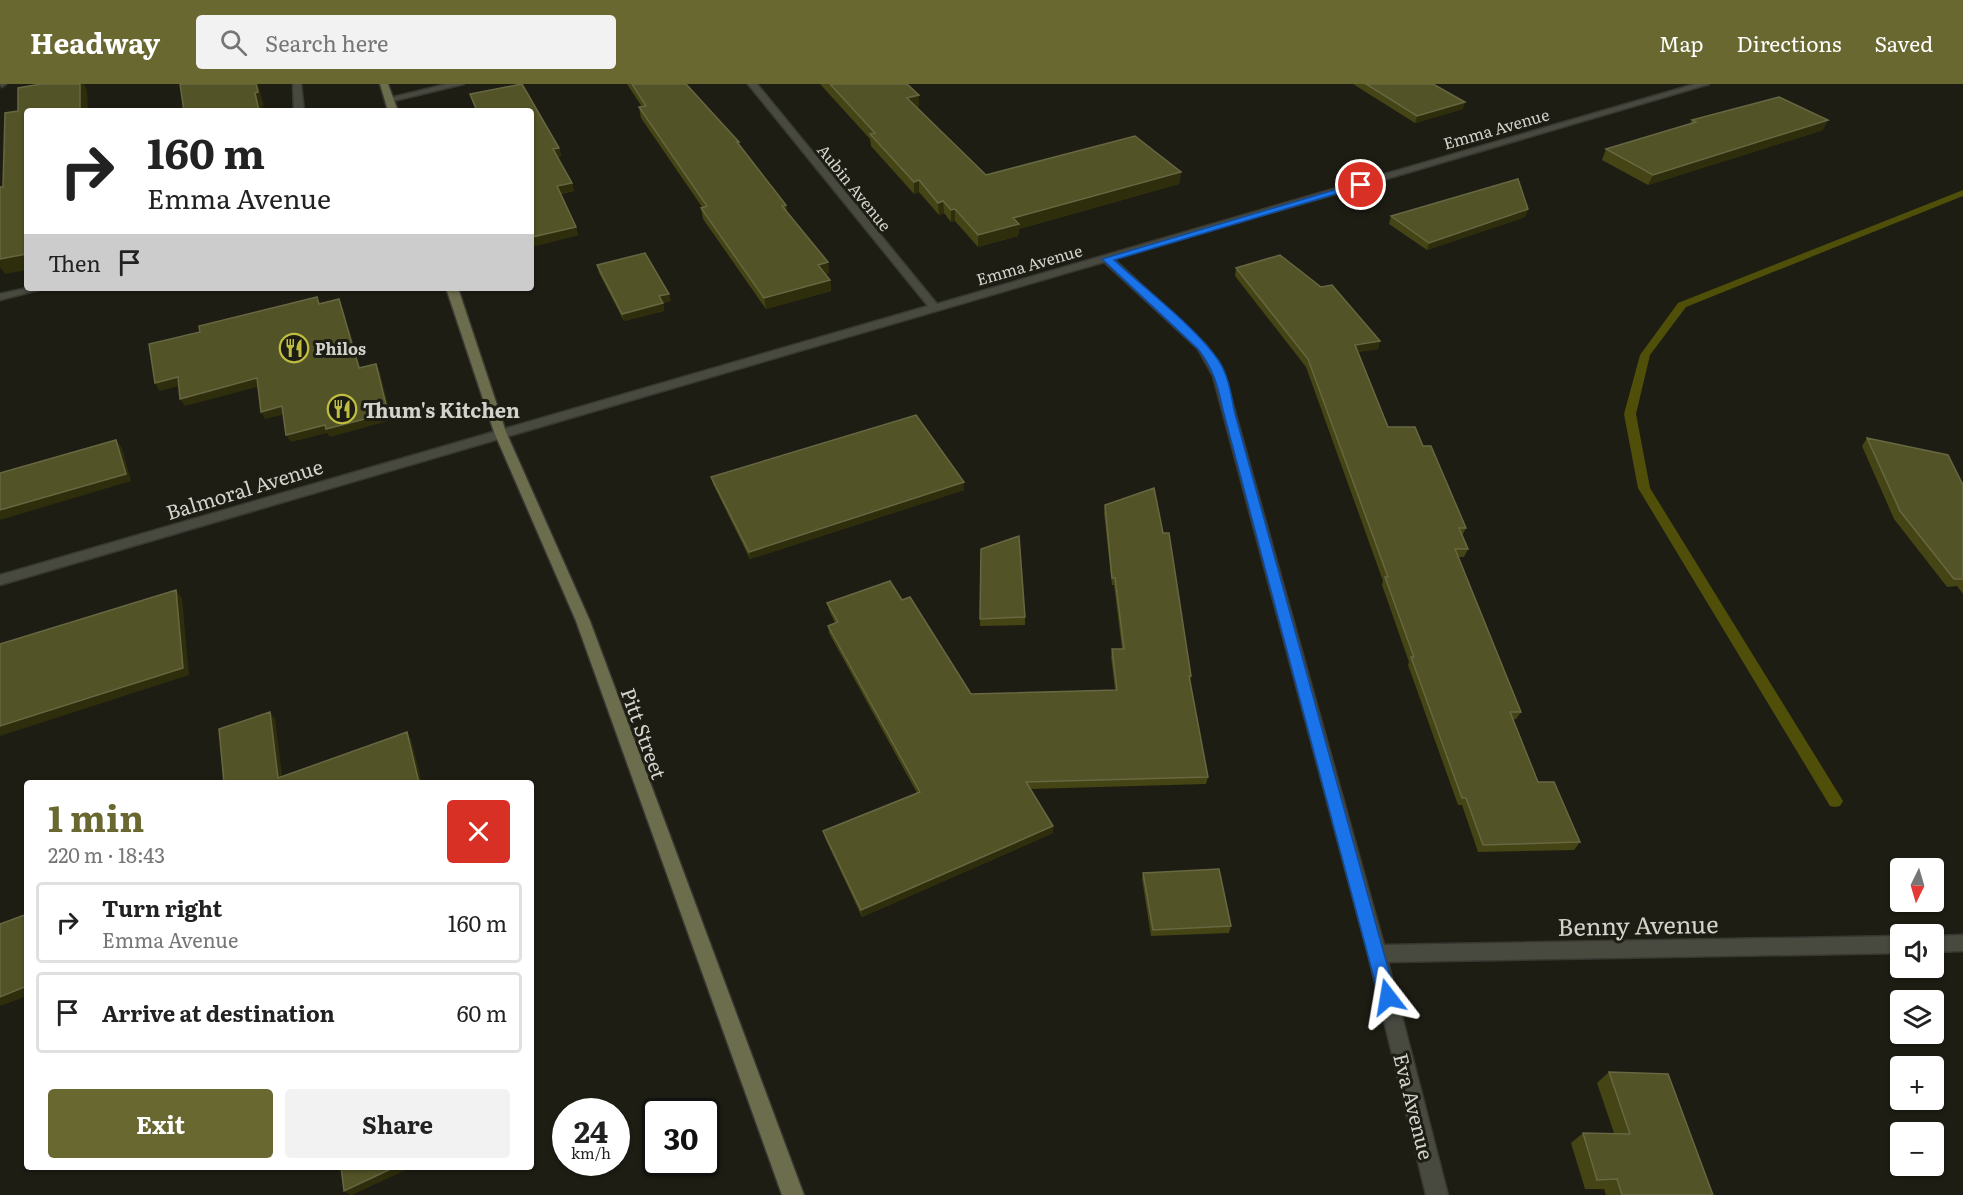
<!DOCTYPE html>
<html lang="en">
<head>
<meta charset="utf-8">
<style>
  :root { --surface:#fff; --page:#f2f2f2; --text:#222; --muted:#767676; --line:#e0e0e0; --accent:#696830 }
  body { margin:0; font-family:Literata,serif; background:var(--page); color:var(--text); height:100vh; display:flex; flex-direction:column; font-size:22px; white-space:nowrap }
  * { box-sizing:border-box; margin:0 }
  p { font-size:20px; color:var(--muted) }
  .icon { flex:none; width:33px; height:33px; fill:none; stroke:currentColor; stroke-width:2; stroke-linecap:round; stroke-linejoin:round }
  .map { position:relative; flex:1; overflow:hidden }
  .side { position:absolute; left:24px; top:696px; width:510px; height:390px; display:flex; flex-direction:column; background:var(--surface); border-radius:6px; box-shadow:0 2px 4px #0004 }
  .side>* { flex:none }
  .guide { position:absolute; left:24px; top:24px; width:510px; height:183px; border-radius:6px; box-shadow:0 2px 4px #0004; background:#fff; color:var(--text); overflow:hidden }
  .needle { width:39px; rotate:185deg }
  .tools { position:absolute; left:1890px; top:774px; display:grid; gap:12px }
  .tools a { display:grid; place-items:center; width:54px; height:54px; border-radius:6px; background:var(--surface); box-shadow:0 2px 4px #0004; font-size:30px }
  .speed { position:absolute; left:552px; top:1014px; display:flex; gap:12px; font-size:30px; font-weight:700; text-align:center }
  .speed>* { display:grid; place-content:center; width:78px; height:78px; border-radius:50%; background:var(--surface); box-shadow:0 2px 4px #0004; line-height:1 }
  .speed small { font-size:15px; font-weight:400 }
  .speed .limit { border:3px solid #111; border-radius:9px; background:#fff; color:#111 }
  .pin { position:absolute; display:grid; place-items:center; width:51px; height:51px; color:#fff; margin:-26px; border:3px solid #fff; border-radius:50%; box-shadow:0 2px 6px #0007 }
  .me { position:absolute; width:66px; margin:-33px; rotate:346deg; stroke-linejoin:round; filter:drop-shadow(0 0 4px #0008) }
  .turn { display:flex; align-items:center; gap:21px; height:126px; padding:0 24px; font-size:27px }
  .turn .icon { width:78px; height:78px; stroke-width:2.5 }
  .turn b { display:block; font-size:42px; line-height:51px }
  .then { display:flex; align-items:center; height:57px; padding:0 24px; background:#0003; gap:12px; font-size:22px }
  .round { display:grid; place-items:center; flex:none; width:63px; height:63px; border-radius:6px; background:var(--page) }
  .summary { display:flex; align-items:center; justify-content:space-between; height:102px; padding:0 24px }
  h1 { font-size:36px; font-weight:700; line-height:45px; color:var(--accent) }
  .action { display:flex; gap:12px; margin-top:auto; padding:12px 24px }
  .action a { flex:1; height:69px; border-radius:6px; background:var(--accent); color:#fff; font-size:24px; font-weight:700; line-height:69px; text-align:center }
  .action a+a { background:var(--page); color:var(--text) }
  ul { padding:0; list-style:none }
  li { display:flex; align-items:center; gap:18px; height:81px; margin:0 12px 9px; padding:0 12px; border:3px solid var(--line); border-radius:6px }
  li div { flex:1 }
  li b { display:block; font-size:22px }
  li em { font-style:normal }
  header { display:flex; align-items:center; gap:36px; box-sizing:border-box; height:84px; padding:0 30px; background:var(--accent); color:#fff }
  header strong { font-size:28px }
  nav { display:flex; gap:33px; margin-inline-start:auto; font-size:21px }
  .search { width:420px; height:54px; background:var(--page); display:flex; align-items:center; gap:15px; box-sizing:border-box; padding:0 21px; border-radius:6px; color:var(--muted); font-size:22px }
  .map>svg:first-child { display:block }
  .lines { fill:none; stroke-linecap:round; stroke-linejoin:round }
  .stream { fill:#4f4f0a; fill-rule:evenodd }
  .lane-casing { stroke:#383833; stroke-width:3 }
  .street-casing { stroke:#383833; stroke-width:3 }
  .secondary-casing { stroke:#383833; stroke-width:3 }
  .lane { fill:#48493f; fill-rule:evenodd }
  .street { fill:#48493f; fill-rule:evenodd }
  .secondary { fill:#6c6d4d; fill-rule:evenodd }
  .wall { fill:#444414 }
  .shaded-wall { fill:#2e2e0c }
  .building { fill:#535328; stroke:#676742; stroke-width:1.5 }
  .route { fill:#1a73e8; stroke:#114b97; stroke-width:1.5 }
  .labels { text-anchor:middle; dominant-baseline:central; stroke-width:6; stroke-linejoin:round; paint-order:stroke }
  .far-street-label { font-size:16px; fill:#d3d3cd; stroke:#1d1d14 }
  .far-poi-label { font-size:16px; font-weight:bold; fill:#d3d3cd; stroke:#1d1d14; text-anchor:start }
  .poi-label { font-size:20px; font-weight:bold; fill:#d3d3cd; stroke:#1d1d14; text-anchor:start }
  .street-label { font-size:20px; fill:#d3d3cd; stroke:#1d1d14 }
  .near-street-label { font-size:24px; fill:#d3d3cd; stroke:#1d1d14 }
</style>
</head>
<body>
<header>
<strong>Headway</strong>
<div class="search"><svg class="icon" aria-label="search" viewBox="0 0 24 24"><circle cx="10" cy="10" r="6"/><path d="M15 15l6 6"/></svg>Search here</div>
<nav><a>Map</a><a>Directions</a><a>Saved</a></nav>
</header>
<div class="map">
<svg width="1963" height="1111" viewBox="0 0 1963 1111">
  <rect width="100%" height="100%" fill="#1d1d14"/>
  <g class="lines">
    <path class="stream" d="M1963,106V112L1686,223L1650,271L1636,330L1650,404L1840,712L1843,717L1840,722L1835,723L1830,722L1638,404L1624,330L1640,271L1678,219Z"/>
    <g class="lane-casing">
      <path id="lane" d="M0,0H6L2,3Z
        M293,0H301L304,27H294Z
        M27,204H46L0,216V210Z"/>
    </g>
    <g class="street-casing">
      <path id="street" d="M447,0H464L389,18L385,15Z
        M748,0H757L937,220L1695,0H1709L1114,175L1206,261L1225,292L1384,861L1900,852V869L1388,878L1448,1111H1426L1368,870L1213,292L1198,265L1104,178L0,501V491L928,222Z
        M1963,851V867L1934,868V852Z"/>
    </g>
    <g class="secondary-casing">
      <path id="secondary" d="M380,0H388L398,27H388Z
        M446,204H458L506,348L590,537L804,1111H782L576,537L494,348Z"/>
    </g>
    <use href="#lane" class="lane"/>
    <use href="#street" class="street"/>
    <use href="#secondary" class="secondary"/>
  </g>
  <path class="wall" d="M522,0L559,64L561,72L557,73L572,99L574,107L561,110L576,143L578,151L535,162L531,154V27H477L470,10Z
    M627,0H686L740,63L786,121L787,128L828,178L829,189L826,190L830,196L831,207L766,225L703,135L701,124L702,123L641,34L639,23H642Z
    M820,0H907L919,23H917L986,91L1181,88L1179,100L1019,145L1018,152L978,163L955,137L951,138L944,129L939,131L919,108L914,110L871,62L870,55Z
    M1353,0H1433L1463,25L1415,39Z
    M1692,36L1823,46L1648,101L1602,76L1606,65L1690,40Z
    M1528,125L1525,133L1427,166L1389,140L1391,132Z
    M597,181L671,217L663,219L664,227L624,237L599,189Z
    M1236,184L1380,257L1378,265L1358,268L1388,343L1423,362L1466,444L1462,452L1468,465L1464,473H1458L1521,628L1516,635L1513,636L1538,698L1580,758L1574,766L1478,768L1462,721H1458L1408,581L1409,578L1382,501L1383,497L1306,283L1235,192Z
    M1867,354L1963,401V510L1957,502L1947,503L1894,435L1862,362Z
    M711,393L964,398V406L750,475L713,400Z
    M1105,421L1191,592L1190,598L1208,693L1206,700L1030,705L1053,749L862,833L825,754L823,747L917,709L829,549L828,542L835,539L829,526L827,519L902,516L971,610L1115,606L1111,573L1112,565H1122L1114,501H1112L1104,429Z
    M981,465L1025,533V541L980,542Z
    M1143,789L1231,842L1229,849L1151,852L1142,795Z
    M1609,988L1713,1111H1606L1604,1105H1585L1571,1059L1583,1049H1614L1597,999Z"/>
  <path class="shaded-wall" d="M80,0H84L87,6L88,27H80Z
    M256,0H258L264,22H262L263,27H259L255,9Z
    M919,11V23L908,25L907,14Z
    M1465,18L1463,25L1415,39L1417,32Z
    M1828,36L1823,46L1648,101L1653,91Z
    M559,64L561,72L555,73L553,65Z
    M1181,88L1179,100L1019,145L1018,152L978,163V151L1013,134Z
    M919,96V108L914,110V98Z
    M572,99L574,107L559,110L557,102Z
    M943,117L944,129L939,131L938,119Z
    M955,125V137L951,138V126Z
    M1528,125L1525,133L1427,166L1429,159Z
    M576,143L578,151L535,162L532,153Z
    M27,170V186L5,190L0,183V175Z
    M828,178L829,189L820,192L818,181Z
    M830,196L831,207L766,225L764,214Z
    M669,210L671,217L660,220L659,212Z
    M339,215L342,223L363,292L359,284Z
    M663,219L664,227L624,237L622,230Z
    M1380,257L1378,265L1353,269L1355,261Z
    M376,280L380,288L392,336L330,353L327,349L291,358L286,351Z
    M178,293L183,301L159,307L155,299Z
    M257,294L261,302L185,322L180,315Z
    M282,322L286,330L265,335L261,328Z
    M116,356L122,364L131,397L0,436V426Z
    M964,398V406L750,475L749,468Z
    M176,506L182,514L189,591L0,652V642Z
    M270,628L275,635L283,699L278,694Z
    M407,648L411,655L422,699H419Z
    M1053,742V749L862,833L861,826Z
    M27,902V912L0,922V913Z
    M395,1083H412L352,1111H350L344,1107Z"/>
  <path class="building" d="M41,0H80V27H27V170L0,175V103H3L5,29L18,27V4Z
    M180,0H256L258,8L255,9L259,27H184Z
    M522,0L559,64L553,65L572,99L557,102L576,143L532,153L531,150V27H477L470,10Z
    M632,0H686L739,58H737L786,121L782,122L828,178L818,181L830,196L764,214L701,124L707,122L639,23L646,22Z
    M830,0H907L919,11L907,14L986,91L1135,52L1181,88L1013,134L1019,140L978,151L955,125L951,126L943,117L938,119L919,96L914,98L870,50L875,49Z
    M1366,0H1433L1465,18L1417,32Z
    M1779,13L1828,36L1653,91L1606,65L1696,38L1692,36Z
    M1518,95L1528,125L1429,159L1391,132Z
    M645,169L669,210L659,212L663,219L622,230L597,181Z
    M1280,171L1321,203L1332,201L1380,257L1355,261L1388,343H1415L1423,362H1431L1466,444H1459L1468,465H1455L1521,628H1510L1538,698H1554L1580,758L1483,761L1466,714H1462L1411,573H1414L1385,493H1388L1308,275L1236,184Z
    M317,213L319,220L339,215L359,284L376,280L388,329L326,345L325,341L286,351L282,322L261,328L257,294L180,315L178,293L155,299L149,260L200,248L199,242Z
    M916,331L964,398L749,468L711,393Z
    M1867,354L1948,371L1963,401V495H1954L1900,427Z
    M116,356L126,390L0,426V389Z
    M1154,404L1163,449H1169L1191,592H1189L1208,693L1026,698L1053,742L861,826L823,747L920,708L828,542L838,538L827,519L890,497L902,516L910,513L971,610L1117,606L1112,565H1124L1115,494H1112L1105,421Z
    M1019,452L1025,533L980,535L981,465Z
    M176,506L183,584L0,642V560Z
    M270,628L278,694L407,648L419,699H224L219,645Z
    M1219,785L1231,842L1153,846L1143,789Z
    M27,830V902L0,913V840Z
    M1609,988L1668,990L1713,1111H1622L1617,1095L1597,1096L1583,1049L1630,1050Z
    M341,1083H395L344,1107Z"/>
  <path class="route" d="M1358,99L1366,101L1114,176C1144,204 1197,244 1219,277C1228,291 1231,309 1234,326L1396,913L1394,919L1388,922L1382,919L1379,913L1223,326C1218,302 1213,284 1198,265L1102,175Z"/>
  <defs>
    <g id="restaurant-ring" transform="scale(1.5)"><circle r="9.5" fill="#1d1d14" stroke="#bfbe41" stroke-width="1.5"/><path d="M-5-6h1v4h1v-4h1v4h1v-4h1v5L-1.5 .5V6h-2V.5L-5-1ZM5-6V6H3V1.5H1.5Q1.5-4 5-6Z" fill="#bfbe41"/></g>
  </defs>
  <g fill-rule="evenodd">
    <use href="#restaurant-ring" x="294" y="264"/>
    <use href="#restaurant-ring" x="342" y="325"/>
  </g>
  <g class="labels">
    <g class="far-street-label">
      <text transform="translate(1496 44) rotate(-16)">Emma Avenue</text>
      <text transform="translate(855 103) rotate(51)">Aubin Avenue</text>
      <text transform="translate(1029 180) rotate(-16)">Emma Avenue</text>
    </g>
    <g class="far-poi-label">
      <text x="315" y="264">Philos</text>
    </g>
    <g class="poi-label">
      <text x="363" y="325">Thum's Kitchen</text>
    </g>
    <g class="street-label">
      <text transform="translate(244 404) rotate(-17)">Balmoral Avenue</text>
      <text transform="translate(645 649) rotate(70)">Pitt Street</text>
      <text transform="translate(1415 1022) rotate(76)">Eva Avenue</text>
    </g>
    <g class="near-street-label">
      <text transform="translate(1638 840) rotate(-1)">Benny Avenue</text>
    </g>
  </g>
</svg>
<div class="tools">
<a><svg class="needle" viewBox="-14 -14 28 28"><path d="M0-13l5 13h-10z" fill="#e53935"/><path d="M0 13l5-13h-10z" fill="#767676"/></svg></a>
<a><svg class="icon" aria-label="sound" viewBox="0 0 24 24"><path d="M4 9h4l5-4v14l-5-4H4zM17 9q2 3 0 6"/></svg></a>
<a><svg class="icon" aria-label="layers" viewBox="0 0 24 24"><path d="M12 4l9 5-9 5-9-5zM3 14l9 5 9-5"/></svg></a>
<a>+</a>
<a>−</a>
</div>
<div class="speed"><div>24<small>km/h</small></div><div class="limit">30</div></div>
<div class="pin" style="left:1361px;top:101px;background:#d93025"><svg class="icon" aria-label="arrive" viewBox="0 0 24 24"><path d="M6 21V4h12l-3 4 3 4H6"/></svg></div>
<svg class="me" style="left:1388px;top:913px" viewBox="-20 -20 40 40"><path d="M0-17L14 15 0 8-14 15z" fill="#1a73e8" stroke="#fff" stroke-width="4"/></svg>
<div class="guide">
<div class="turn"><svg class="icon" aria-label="right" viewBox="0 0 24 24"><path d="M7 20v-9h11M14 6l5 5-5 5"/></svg><div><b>160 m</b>Emma Avenue</div></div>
<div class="then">Then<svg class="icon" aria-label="arrive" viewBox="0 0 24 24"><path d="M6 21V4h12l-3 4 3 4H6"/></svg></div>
</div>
<section class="side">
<div class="summary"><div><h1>1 min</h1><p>220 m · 18:43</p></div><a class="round" style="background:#d93025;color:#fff"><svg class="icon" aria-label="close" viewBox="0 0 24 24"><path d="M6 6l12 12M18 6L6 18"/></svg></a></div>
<ul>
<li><svg class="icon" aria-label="right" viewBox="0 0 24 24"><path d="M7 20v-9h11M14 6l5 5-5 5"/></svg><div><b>Turn right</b><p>Emma Avenue</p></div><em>160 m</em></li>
<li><svg class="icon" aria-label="arrive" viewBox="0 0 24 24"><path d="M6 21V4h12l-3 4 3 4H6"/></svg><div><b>Arrive at destination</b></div><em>60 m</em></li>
</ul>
<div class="action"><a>Exit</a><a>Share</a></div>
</section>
</div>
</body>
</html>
